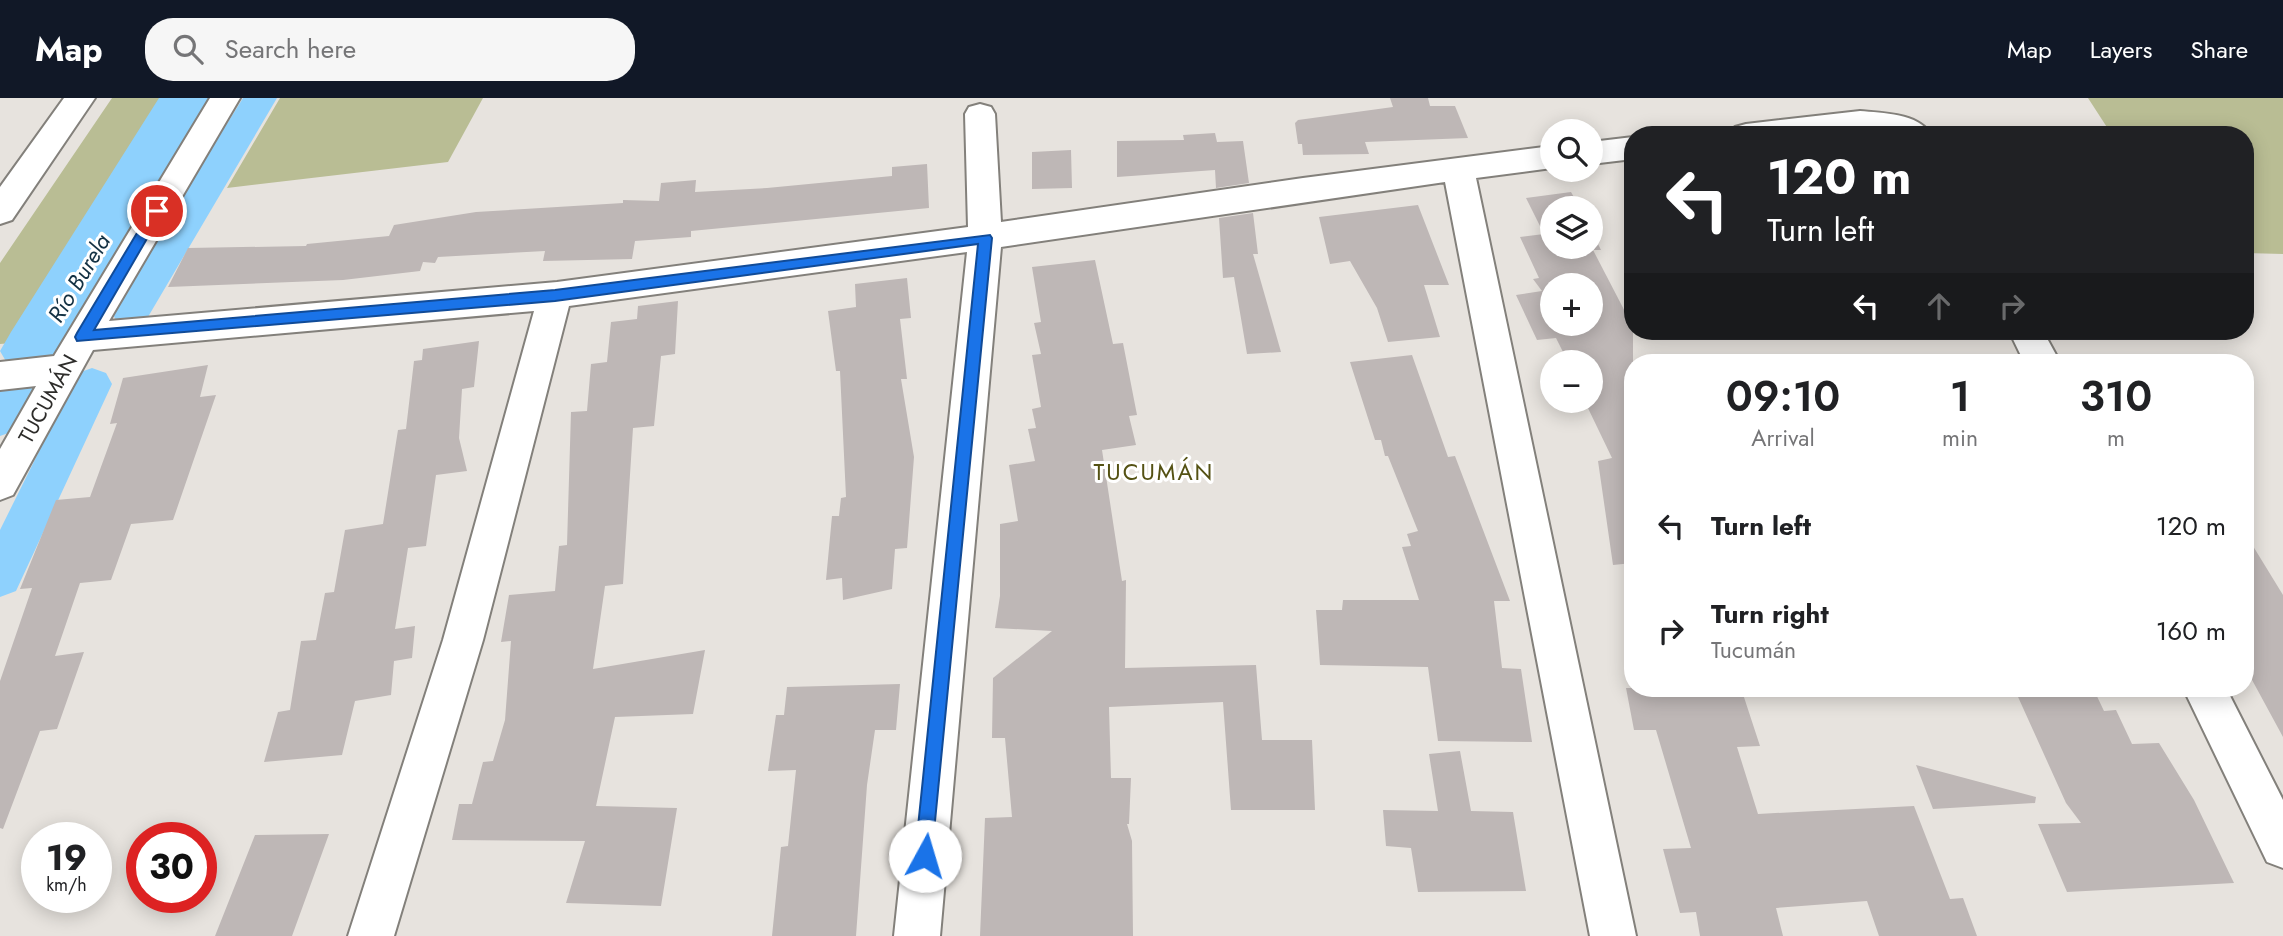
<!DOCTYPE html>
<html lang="en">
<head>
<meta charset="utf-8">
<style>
  :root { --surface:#fff; --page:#f6f6f6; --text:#202124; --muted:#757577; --accent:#111827 }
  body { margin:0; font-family:Jost,sans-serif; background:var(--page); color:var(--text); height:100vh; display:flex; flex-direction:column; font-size:26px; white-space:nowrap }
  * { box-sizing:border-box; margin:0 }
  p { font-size:23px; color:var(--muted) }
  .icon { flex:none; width:38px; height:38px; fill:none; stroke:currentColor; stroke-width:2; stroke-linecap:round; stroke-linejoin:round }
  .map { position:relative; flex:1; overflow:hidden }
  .panel { position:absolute; left:1624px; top:256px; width:630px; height:343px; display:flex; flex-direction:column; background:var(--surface); border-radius:28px; box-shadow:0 4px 18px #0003 }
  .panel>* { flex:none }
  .guide { position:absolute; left:1624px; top:28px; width:630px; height:214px; border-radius:28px; box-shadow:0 4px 18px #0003; background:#202124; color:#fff; overflow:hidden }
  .fabs { position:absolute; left:1540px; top:21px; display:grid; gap:14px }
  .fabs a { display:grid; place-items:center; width:63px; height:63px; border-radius:50%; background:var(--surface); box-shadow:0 4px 18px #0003; font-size:35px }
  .speed { position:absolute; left:21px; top:724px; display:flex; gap:14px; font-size:35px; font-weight:700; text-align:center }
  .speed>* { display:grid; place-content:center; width:91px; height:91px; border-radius:50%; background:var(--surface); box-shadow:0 4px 18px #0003; line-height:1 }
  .speed small { font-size:18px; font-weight:400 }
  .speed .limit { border:10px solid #d22; background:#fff; color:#111 }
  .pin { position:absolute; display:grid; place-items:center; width:60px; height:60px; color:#fff; margin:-30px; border:4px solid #fff; border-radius:50%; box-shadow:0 2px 7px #0007 }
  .me { position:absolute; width:77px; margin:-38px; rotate:6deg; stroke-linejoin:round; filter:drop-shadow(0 0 5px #0008) }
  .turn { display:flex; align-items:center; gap:24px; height:147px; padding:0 28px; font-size:32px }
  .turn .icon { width:91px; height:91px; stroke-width:2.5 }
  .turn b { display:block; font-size:49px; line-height:60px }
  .lanes { display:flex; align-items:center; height:66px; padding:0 28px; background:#0003; justify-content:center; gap:35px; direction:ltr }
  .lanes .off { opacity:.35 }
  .eta { display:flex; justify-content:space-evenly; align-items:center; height:119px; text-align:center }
  .eta b { font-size:42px; font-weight:600; line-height:49px }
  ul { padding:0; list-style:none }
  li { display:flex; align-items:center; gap:21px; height:105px; padding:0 28px }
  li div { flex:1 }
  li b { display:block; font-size:26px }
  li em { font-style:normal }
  header { display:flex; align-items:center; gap:42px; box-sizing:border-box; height:98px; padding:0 35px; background:var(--accent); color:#fff }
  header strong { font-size:33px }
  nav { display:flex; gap:38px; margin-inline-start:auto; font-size:24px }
  .search { width:490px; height:63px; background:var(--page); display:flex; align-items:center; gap:18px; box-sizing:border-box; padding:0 24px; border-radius:28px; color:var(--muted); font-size:26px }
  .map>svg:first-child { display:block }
  .green { fill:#b9bd94 }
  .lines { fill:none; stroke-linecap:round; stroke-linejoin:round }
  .canal { fill:#8ed1fd; fill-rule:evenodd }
  .river { fill:#8ed1fd; fill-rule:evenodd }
  .building { fill:#beb7b6; fill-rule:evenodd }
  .minor-casing { stroke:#83807b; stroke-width:4 }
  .minor { fill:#fff; fill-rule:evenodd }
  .route { fill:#1a73e8; stroke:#114b97; stroke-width:2 }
  .labels { text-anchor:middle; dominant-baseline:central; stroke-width:6; stroke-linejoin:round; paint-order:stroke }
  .street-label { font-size:21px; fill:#2d2c2a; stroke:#fff }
  .water-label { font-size:23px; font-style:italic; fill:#133143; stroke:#fff }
  .neighbourhood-label { font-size:23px; letter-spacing:2px; fill:#545113; stroke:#fff }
</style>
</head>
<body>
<header>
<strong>Map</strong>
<div class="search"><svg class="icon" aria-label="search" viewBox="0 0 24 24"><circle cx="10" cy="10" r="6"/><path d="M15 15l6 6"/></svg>Search here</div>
<nav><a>Map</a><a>Layers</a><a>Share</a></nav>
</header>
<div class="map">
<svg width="2283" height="838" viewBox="0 0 2283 838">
  <rect width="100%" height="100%" fill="#e7e3de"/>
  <path class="green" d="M112,0H173L25,244L0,246V165Z
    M280,0H483L448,64L227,90Z
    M2088,0H2283V156L2245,155V37H2112Z"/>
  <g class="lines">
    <path class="canal" d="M243,0H277L145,224L131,228L117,224L111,213L117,202Z
      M92,270L106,275L112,286L16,493L0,499V432L78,275Z"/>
    <path class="river" d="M159,0H219L59,272L35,280L11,272L0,253L11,234Z
      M4,275L29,283L39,303L25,329L0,338V276Z"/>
  </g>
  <path class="building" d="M1390,0H1428L1430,8H1455L1468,40L1365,44L1369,56L1303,57L1302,46H1298L1295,25L1298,22L1393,9Z
    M1215,35L1217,44L1243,43L1249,85L1216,90L1215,72L1117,79V43L1184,42L1183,37Z
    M1071,52L1072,90L1032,91V54Z
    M927,66L929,110L691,133V139L635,143L632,161L543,163L545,153L438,159L435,165L423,164L420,173L343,182L168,189L188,150L306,148L307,146L389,138L394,127L476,114L623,105V102L659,103L661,85L696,82L695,94L767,90L892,78V69Z
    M1571,94L1580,110H1552V149H1591V132L1601,152H1593L1633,229V465L1613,467L1598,363L1612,360L1586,306L1591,303V264H1568L1556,240L1537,242L1516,197L1542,193L1533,181L1539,180L1520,139L1544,136L1526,100ZM1552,187H1591V226H1552Z
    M1418,107L1449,187H1424L1440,239L1388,244L1377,210L1350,163L1330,166L1319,119Z
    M1253,115L1258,156H1253L1281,254L1247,256L1234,179L1223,180L1219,120Z
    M1095,162L1113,246L1123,245L1137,317L1129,318L1136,347L1102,352L1122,483L1126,482L1125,570L1256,567L1262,642H1312L1315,712H1231L1223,604L1109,609L1111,680H1131L1129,726H1127L1132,743L1133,838H980L985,720L1012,719L1005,640H992L993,580L1052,533L995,530L1000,498V426L1018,423L1009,367L1035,363L1028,331L1036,330L1032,311L1041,309L1032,257L1041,256L1034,225L1041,224L1032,169Z
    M907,180L911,220L900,221L907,281H901L914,359L907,450L895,451L892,491L843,502L842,480L826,482L832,418H839L841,400L846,399L840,273H836L828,213L856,209L855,186Z
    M678,203L675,256L661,258L654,328L633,330L623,486L605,488L593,571L705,552L693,616L615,619L596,708L677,710L661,808L566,805L585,743L452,742L459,706H472L483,664L493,663L505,622L511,543L501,544L509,497L555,493L559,448L567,447L571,314L587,313L591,266L607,264L611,224L637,221L638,208Z
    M479,243L474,289L462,291L459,340L467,373L436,377L426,448L408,450L395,531L415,528L412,560L394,563L391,597L355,603L342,657L264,664L278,614L290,612L301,543L316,542L325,495L334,494L345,432L383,426L398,332L406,331L414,263L422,262L423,251Z
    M1412,257L1448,359L1455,358L1510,503H1494L1502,570L1521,571L1532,644L1438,643L1428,569L1320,567L1316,512H1342L1343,502H1419L1402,449L1411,448L1407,436L1418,433L1388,358H1385L1381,342H1375L1350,264Z
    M208,267L200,299L216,297L173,422L131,426L111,482L80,485L55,558L84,554L57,631L40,633L3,731L0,730V583L32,490L20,491L56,402L90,399L117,325L110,326L123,280Z
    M2245,435L2283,497V639L2245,569Z
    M900,586L896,632H875L867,687L856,838H772L781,749L788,748L796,672L768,673L776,617H784L787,589Z
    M1626,590H1741L1760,648L1737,649L1758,716L1914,708L1950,801L1963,800L1977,838H1879L1867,803L1776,810L1783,838H1700L1696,814L1680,815L1663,751L1691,750L1656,632H1634Z
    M2014,590H2093L2104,613L2116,612L2132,646L2159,645L2194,702L2234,785L2067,794L2038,726L2081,725L2066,705Z
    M1460,653L1471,713L1513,714L1526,793L1418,794L1411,750L1386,748L1383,712L1438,713L1429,656Z
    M1916,667L2036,699L2035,705L1933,711Z
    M329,736L292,838H215L255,737Z"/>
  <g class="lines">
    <g class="minor-casing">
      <path id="minor" d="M64,0H95L12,122L0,126V89Z
        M210,0H240L109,223L557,184L968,129L965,16L969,9L980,6L991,9L995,16L1001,124L1303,80L1552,48V70L1476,80L1636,838H1590L1445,84L1001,149L940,838H894L967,154L569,208L483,542L394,838H348L443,542L534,213L93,252L13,397L0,402V351L36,288L0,292V264L54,258Z
        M1860,13C1882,15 1919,15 1931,37L1860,35L1731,37L1735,29L1746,26Z
        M1633,39V61L1591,66V44Z
        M2009,233H2043L2060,264H2024Z
        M2183,590H2226L2283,702V770L2267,764Z"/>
    </g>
    <use href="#minor" class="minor"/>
  </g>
  <path class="route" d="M157,108L163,113L94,232L555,192L990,137L992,140L931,764L925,767L918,764L915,758L978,146L555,203L77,243L75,239L77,235L152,110Z"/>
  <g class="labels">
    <g class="street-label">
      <text transform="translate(48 301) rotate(-61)">TUCUMÁN</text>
    </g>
    <g class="water-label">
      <text transform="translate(79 180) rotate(-59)">Río Burela</text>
    </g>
    <g class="neighbourhood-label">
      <text x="1154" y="374">TUCUMÁN</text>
    </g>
  </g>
</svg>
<div class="fabs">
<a><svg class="icon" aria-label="search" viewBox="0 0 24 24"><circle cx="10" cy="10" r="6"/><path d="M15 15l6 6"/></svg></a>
<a><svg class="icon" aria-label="layers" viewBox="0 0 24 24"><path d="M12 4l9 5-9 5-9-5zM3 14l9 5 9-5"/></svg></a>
<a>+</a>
<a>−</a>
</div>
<div class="speed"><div>19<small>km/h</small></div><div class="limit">30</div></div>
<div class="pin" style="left:157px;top:113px;background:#d93025"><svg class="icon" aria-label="arrive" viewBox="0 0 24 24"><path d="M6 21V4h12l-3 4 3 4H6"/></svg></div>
<svg class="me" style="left:925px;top:758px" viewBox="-20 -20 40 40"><circle r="19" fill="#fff"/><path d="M0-13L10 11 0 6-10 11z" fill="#1a73e8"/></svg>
<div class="guide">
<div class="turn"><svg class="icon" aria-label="left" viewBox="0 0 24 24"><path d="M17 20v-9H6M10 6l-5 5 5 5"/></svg><div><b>120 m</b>Turn left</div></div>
<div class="lanes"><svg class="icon" aria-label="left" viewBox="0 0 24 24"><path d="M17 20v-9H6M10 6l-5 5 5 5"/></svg><svg class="icon off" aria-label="ahead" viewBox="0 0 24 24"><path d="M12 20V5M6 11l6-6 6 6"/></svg><svg class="icon off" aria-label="right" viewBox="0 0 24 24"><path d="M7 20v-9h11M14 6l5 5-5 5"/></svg></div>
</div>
<section class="panel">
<div class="eta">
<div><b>09:10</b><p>Arrival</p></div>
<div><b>1</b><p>min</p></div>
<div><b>310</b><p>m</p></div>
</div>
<ul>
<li><svg class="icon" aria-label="left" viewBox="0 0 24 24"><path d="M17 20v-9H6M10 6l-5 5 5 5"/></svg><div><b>Turn left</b></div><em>120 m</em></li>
<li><svg class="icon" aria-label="right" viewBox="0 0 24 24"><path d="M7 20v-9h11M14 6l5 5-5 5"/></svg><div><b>Turn right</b><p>Tucumán</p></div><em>160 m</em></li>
</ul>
</section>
</div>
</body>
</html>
